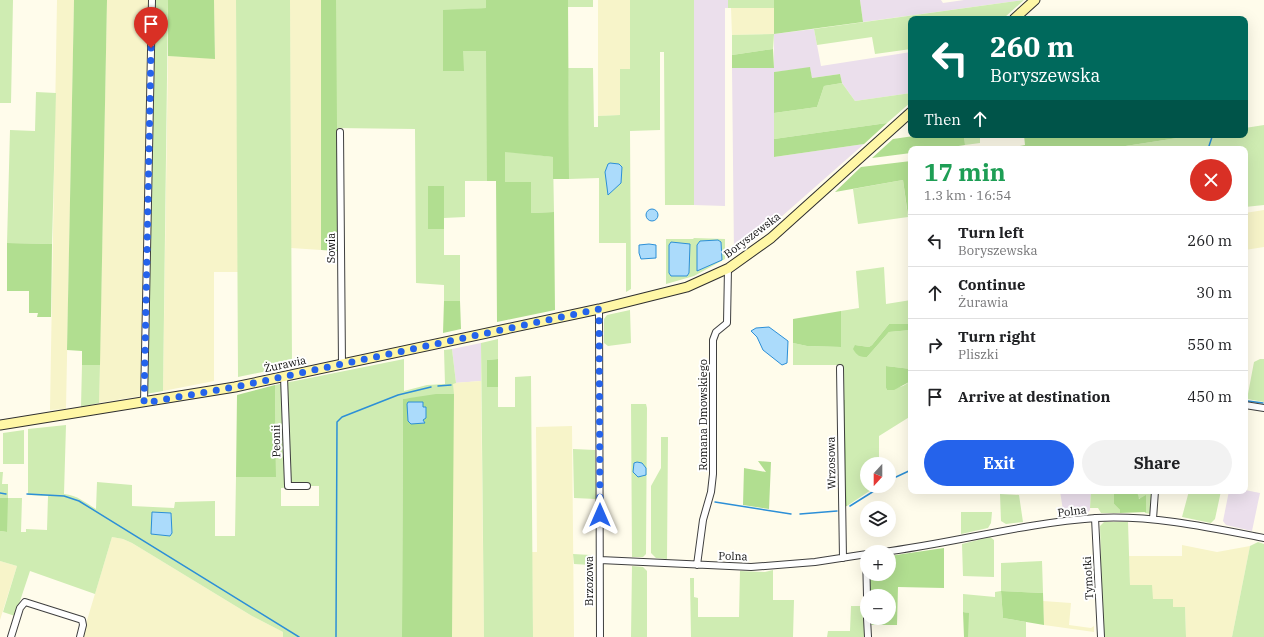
<!DOCTYPE html>
<html lang="en">
<head>
<meta charset="utf-8">
<style>
  :root { --surface:#fff; --page:#f2f2f2; --text:#202124; --muted:#757577; --line:#e0e0e0; --accent:#2563eb }
  body { margin:0; font-family:"IBM Plex Serif",serif; background:var(--page); color:var(--text); height:100vh; display:flex; flex-direction:column; font-size:15px; white-space:nowrap }
  * { box-sizing:border-box; margin:0 }
  p { font-size:13px; color:var(--muted) }
  .icon { flex:none; width:22px; height:22px; fill:none; stroke:currentColor; stroke-width:2; stroke-linecap:round; stroke-linejoin:round }
  .map { position:relative; flex:1; overflow:hidden }
  .details { position:absolute; left:908px; top:146px; width:340px; height:348px; display:flex; flex-direction:column; background:var(--surface); border-radius:8px; box-shadow:0 4px 16px #0002 }
  .details>* { flex:none }
  .hud { position:absolute; left:908px; top:16px; width:340px; height:122px; border-radius:8px; box-shadow:0 4px 16px #0002; background:#00695c; color:#fff; overflow:hidden }
  .needle { width:26px; rotate:201deg }
  .buttons { position:absolute; left:860px; top:457px; display:grid; gap:8px }
  .buttons a { display:grid; place-items:center; width:36px; height:36px; border-radius:50%; background:var(--surface); box-shadow:0 4px 16px #0002; font-size:20px }
  .pin { position:absolute; display:grid; place-items:center; width:34px; height:34px; color:#fff; margin:-41px -17px; border-radius:50% 50% 50% 0; rotate:-45deg; box-shadow:0 0 4px #0007 }
  .pin .icon { rotate:45deg }
  .me { position:absolute; width:44px; margin:-22px; rotate:0deg; stroke-linejoin:round; filter:drop-shadow(0 0 3px #0008) }
  .turn { display:flex; align-items:center; gap:14px; height:84px; padding:0 16px; font-size:18px }
  .turn .icon { width:52px; height:52px; stroke-width:2.5 }
  .turn b { display:block; font-size:28px; line-height:34px }
  .then { display:flex; align-items:center; height:38px; padding:0 16px; background:#0003; gap:8px; font-size:15px }
  .round { display:grid; place-items:center; flex:none; width:42px; height:42px; border-radius:21px; background:var(--page) }
  .head { display:flex; align-items:center; justify-content:space-between; height:68px; padding:0 16px }
  h1 { font-size:24px; font-weight:700; line-height:30px; color:#1e9e55 }
  .action { display:flex; gap:8px; margin-top:auto; padding:8px 16px }
  .action a { flex:1; height:46px; border-radius:24px; background:var(--accent); color:#fff; font-size:16px; font-weight:700; line-height:46px; text-align:center }
  .action a+a { background:var(--page); color:var(--text) }
  ul { padding:0; list-style:none }
  li { display:flex; align-items:center; gap:12px; height:52px; padding:0 16px; border-top:1px solid var(--line) }
  li div { flex:1 }
  li b { display:block; font-size:15px }
  li em { font-style:normal }
  .map>svg:first-child { display:block }
  .industrial { fill:#ebdfec }
  .farmland { fill:#f7f4c9 }
  .green { fill:#cfecb2; fill-rule:evenodd }
  .forest { fill:#b1de90 }
  .water { fill:#abdbfb; stroke:#2c8fd7 }
  .lines { fill:none; stroke-linecap:round; stroke-linejoin:round }
  .stream { stroke:#2c8fd7; stroke-width:1.5 }
  .street-casing { stroke:#3f3f3f; stroke-width:8 }
  .secondary-casing { stroke:#2e2e2e; stroke-width:11 }
  .street { stroke:#fff; stroke-width:6 }
  .secondary { stroke:#fff7a6; stroke-width:9 }
  .route { stroke:#2563eb; stroke-width:7; stroke-dasharray:0 12.6 }
  .labels { text-anchor:middle; dominant-baseline:central; stroke-width:4; stroke-linejoin:round; paint-order:stroke }
  .street-label { font-size:11px; fill:#0c0c0c; stroke:#fff }
</style>
</head>
<body>
<div class="map">
<svg width="1264" height="637" viewBox="0 0 1264 637">
  <rect width="100%" height="100%" fill="#fffceb"/>
  <path class="industrial" d="M694,0H728V8H725V206L694,205Z
    M860,0H941L943,3L964,0H1023L863,22Z
    M814,29L821,66L911,52V93L855,101L842,83L840,74L812,78L810,68L774,72V157L864,144L756,239L734,255L732,68H774V34Z
    M481,343V381L456,383L452,349Z
    M1245,490L1260,493L1252,531L1226,525L1223,521L1229,491Z
    M1060,491H1091L1090,510L1087,514L1064,517Z"/>
  <path class="farmland" d="M57,0H74L66,409L50,410Z
    M107,0H149L141,396L99,403Z
    M214,0H236L238,272H214V381L163,391L168,56L215,58Z
    M290,0H321V250L291,248Z
    M598,0H630V69H620V115L598,116Z
    M731,8H774V34L732,35Z
    M1264,210V247L1245,250V213Z
    M481,381L484,637H452L453,383Z
    M572,426L574,637H533L532,552H537L536,427Z
    M112,537L123,539L132,543L252,616L283,632V637H82Z
    M1182,545L1217,552L1250,546L1232,637H1186L1185,607H1173V599H1152V585H1130L1129,556H1182Z
    M0,561L17,566L0,620Z
    M1043,601L1071,603L1069,625L1091,628L1094,626V632L1044,625Z"/>
  <path class="green" d="M0,0H13L11,103H0Z
    M154,0H168L163,391L146,394Z
    M236,0H290L292,366L238,377Z
    M336,0H486V8L443,11L463,51L487,50V181H465V217L444,218V186H428V229H444V255H460V301H444V285L416,283L415,129L336,128Z
    M568,0H593V7H568Z
    M630,0H694V205H665L664,52H660V130L630,131L631,289L626,292V243H599V178L569,179L568,68H593L594,127H598V116L620,115V69H630Z
    M728,0H774V8H728Z
    M1024,0L1005,17L991,19H911V49L875,54L872,37L817,45L814,29Z
    M774,34L773,49L732,55V35Z
    M842,83L855,101L911,93V102L887,123L774,139V113L817,107L824,86Z
    M36,92L56,93L52,244L7,243L10,130L35,131Z
    M1264,125V205L1245,207V149H1106L1197,135H1245V128Z
    M964,135H980V143L965,145Z
    M505,151L553,157L554,212L531,213L505,182Z
    M903,180L908,217L858,224L853,189Z
    M694,238L725,239V259L694,276L666,284V239H693Z
    M884,267L886,304L911,300V324H889L872,345L869,347L855,345L867,357L889,332L911,330V369L886,366V388L887,390L903,386L911,381V416L879,436V464H867V486H877L847,506L845,400H842V365H793V343L807,346L841,347V311L859,308L856,271Z
    M630,310L631,343L608,346L604,343V319L607,315Z
    M498,339V359L487,360V387H498V407H515V377L531,376L533,637H484L481,343Z
    M452,349L456,383L453,384L454,394L403,399L402,637H283V632L252,616L132,543L123,539L112,537L95,594L30,571L15,616L3,612L17,566L0,561V531L7,532V498H0V472H3L2,484H8V498H22L21,532H26V529L47,530L48,496L28,495V429L66,425L64,494C77,495 86,503 96,509L97,482L132,485V506L174,508L175,502L215,501V536H235L236,477L276,476L275,385L404,359V391L427,385L445,384L444,350ZM309,486H319V506H281V488Z
    M1260,359H1264V402L1247,399L1254,362Z
    M82,365H100L99,403L81,407Z
    M631,404H646L647,408L646,554L643,557H632Z
    M24,430V464H3V433Z
    M661,437H668L667,559L656,558L651,553V486L661,468Z
    M573,449L595,450L596,499L574,498Z
    M1091,491H1114V504L1120,510V513H1101L1098,508H1090Z
    M1137,491H1153L1151,514L1145,513L1141,499L1138,498Z
    M1189,491H1221L1215,519L1211,523L1182,517Z
    M1000,494L1019,495L1023,522L1006,524L1001,521Z
    M961,512H992L991,523L988,528L961,534Z
    M1104,522H1128L1130,585H1152L1153,599H1173V607H1185L1186,637H1103L1100,526Z
    M990,537L994,540V577L963,576L962,544Z
    M1258,542L1264,544V637H1232L1250,546Z
    M573,554L591,555V565L574,564Z
    M1042,561L1043,593L1001,591L1003,618L1026,622V637H968V613L963,612V594L995,597V592L1001,591V563Z
    M632,566L643,567L647,571V637H631Z
    M773,570V600H794L793,637H691L690,578H694V597L698,598V617H739L740,571L765,572Z
    M851,606H865V637H827L828,631H850Z"/>
  <path class="forest" d="M74,0H107L100,365H82V351L67,350Z
    M168,0H214L215,59L168,56Z
    M321,0H336L338,251L321,250Z
    M486,0H568L569,179H553V157L505,152V182H531V213L554,212L555,310L497,322L496,181H487L486,51H463L464,71H443V10L486,8Z
    M774,0H860L863,22L774,34Z
    M773,49L774,68H732V55Z
    M810,67L812,78L840,74L842,83L824,86L817,107L774,113V72Z
    M887,123L864,144L774,157V139Z
    M921,135H964L965,145L939,149H911V153L872,158L893,139Z
    M1024,135H1197L1106,149H1004L1025,145Z
    M911,161V237L903,180L835,192L861,167Z
    M428,186H444V229H428Z
    M7,243L52,244L51,317H37L38,313H29V291H7Z
    M444,301H460L461,329L443,333Z
    M841,311V347L807,346L793,343V319Z
    M889,324H911V330L889,332L867,357C860,357 857,356 853,349L855,345L869,347L872,345Z
    M498,359V387H487V360Z
    M886,366L911,369V416V381L894,390H887L886,388Z
    M275,385L276,477H236L237,395Z
    M436,394H454L452,637H402L403,399Z
    M842,400H845L847,506L844,507Z
    M758,461L771,462L769,509L743,505L744,468L766,472Z
    M1114,491H1137L1139,499L1146,495V512L1120,513V510L1114,504Z
    M0,498H8L7,532L0,531Z
    M944,548V588L898,587L897,625H872L870,623V618H889V596H870L869,574H889V556Z
    M1001,591L1043,593L1044,625L1003,618Z
    M963,612L969,613L968,637H964Z"/>
  <path class="water" d="M610,163L619,164L622,167L621,183L608,195L605,172L608,164Z
    M646 215a6 6 0 1 1 12 0a6 6 0 1 1-12 0Z
    M718,240L721,242L722,260L697,271V245L700,241Z
    M671,242L690,244L689,273L687,276H671L669,273V245Z
    M649,244L656,245V258L641,259L639,253V245Z
    M769,327L788,341L787,363L782,365L763,350L757,337L751,331L756,328Z
    M408,402H423V407H426V418L423,420L425,423L411,424L408,421L407,404Z
    M637,462L642,463L646,468V475L638,477L633,472L634,463Z
    M152,512L171,513L172,533L170,536L151,534Z"/>
  <g class="lines">
    <path class="stream" d="M1208,149L1212,137
      M438,386L451,385
      M1248,401L1263,403
      M896,477L911,470
      M0,493L6,494
      M27,494L64,496L79,501L299,637
      M715,502L791,514
      M850,506L882,486
      M800,514L837,511
      M336,637L337,422L342,417L398,395L431,387"/>
    <g class="street-casing">
      <path id="street" d="M340,132L342,364
        M599,309L600,637
        M840,368L843,558
        M284,377L288,486H307
        M144,403L152,0
        M1245,405L1264,408
        M1095,518L1101,637
        M1153,519L1155,491
        M883,552C954,543 1024,523 1096,518C1153,515 1208,527 1264,538
        M866,554L867,596
        M600,560L751,567L815,562L867,554
        M697,565L703,520L711,492L713,474V340L716,332L727,323L728,268
        M867,618L868,637
        M11,637L20,608L25,602L82,620L83,625L80,637"/>
    </g>
    <g class="secondary-casing">
      <path id="secondary" d="M1014,19L1035,0
        M0,425L235,387L599,309L687,287L729,268L771,238L911,112"/>
    </g>
    <use href="#street" class="street"/>
    <use href="#secondary" class="secondary"/>
  </g>
  <g class="lines">
    <path class="route" d="M151,48L144,403L235,387L599,309L600,515"/>
  </g>
  <g class="labels">
    <g class="street-label">
      <text transform="translate(752 235) rotate(-37)">Boryszewska</text>
      <text transform="translate(331 248) rotate(-90)">Sowia</text>
      <text transform="translate(285 364) rotate(-12)">Żurawia</text>
      <text transform="translate(703 415) rotate(-90)">Romana Dmowskiego</text>
      <text transform="translate(276 441) rotate(-91)">Peonii</text>
      <text transform="translate(831 463) rotate(-91)">Wrzosowa</text>
      <text transform="translate(1072 511) rotate(-7)">Polna</text>
      <text transform="translate(733 556) rotate(1)">Polna</text>
      <text transform="translate(1088 578) rotate(-93)">Tymotki</text>
      <text transform="translate(589 581) rotate(-90)">Brzozowa</text>
    </g>
  </g>
</svg>
<div class="buttons">
<a><svg class="needle" viewBox="-14 -14 28 28"><path d="M0-13l5 13h-10z" fill="#e53935"/><path d="M0 13l5-13h-10z" fill="#757577"/></svg></a>
<a><svg class="icon" aria-label="layers" viewBox="0 0 24 24"><path d="M12 4l9 5-9 5-9-5zM3 14l9 5 9-5"/></svg></a>
<a>+</a>
<a>−</a>
</div>
<div class="pin" style="left:151px;top:48px;background:#d93025"><svg class="icon" aria-label="arrive" viewBox="0 0 24 24"><path d="M6 21V4h12l-3 4 3 4H6"/></svg></div>
<svg class="me" style="left:600px;top:515px" viewBox="-20 -20 40 40"><path d="M0-17L14 15 0 8-14 15z" fill="#2563eb" stroke="#fff" stroke-width="4"/></svg>
<div class="hud">
<div class="turn"><svg class="icon" aria-label="left" viewBox="0 0 24 24"><path d="M17 20v-9H6M10 6l-5 5 5 5"/></svg><div><b>260 m</b>Boryszewska</div></div>
<div class="then">Then<svg class="icon" aria-label="ahead" viewBox="0 0 24 24"><path d="M12 20V5M6 11l6-6 6 6"/></svg></div>
</div>
<section class="details">
<div class="head"><div><h1>17 min</h1><p>1.3 km · 16:54</p></div><a class="round" style="background:#d93025;color:#fff"><svg class="icon" aria-label="close" viewBox="0 0 24 24"><path d="M6 6l12 12M18 6L6 18"/></svg></a></div>
<ul>
<li><svg class="icon" aria-label="left" viewBox="0 0 24 24"><path d="M17 20v-9H6M10 6l-5 5 5 5"/></svg><div><b>Turn left</b><p>Boryszewska</p></div><em>260 m</em></li>
<li><svg class="icon" aria-label="ahead" viewBox="0 0 24 24"><path d="M12 20V5M6 11l6-6 6 6"/></svg><div><b>Continue</b><p>Żurawia</p></div><em>30 m</em></li>
<li><svg class="icon" aria-label="right" viewBox="0 0 24 24"><path d="M7 20v-9h11M14 6l5 5-5 5"/></svg><div><b>Turn right</b><p>Pliszki</p></div><em>550 m</em></li>
<li><svg class="icon" aria-label="arrive" viewBox="0 0 24 24"><path d="M6 21V4h12l-3 4 3 4H6"/></svg><div><b>Arrive at destination</b></div><em>450 m</em></li>
</ul>
<div class="action"><a>Exit</a><a>Share</a></div>
</section>
</div>
</body>
</html>
